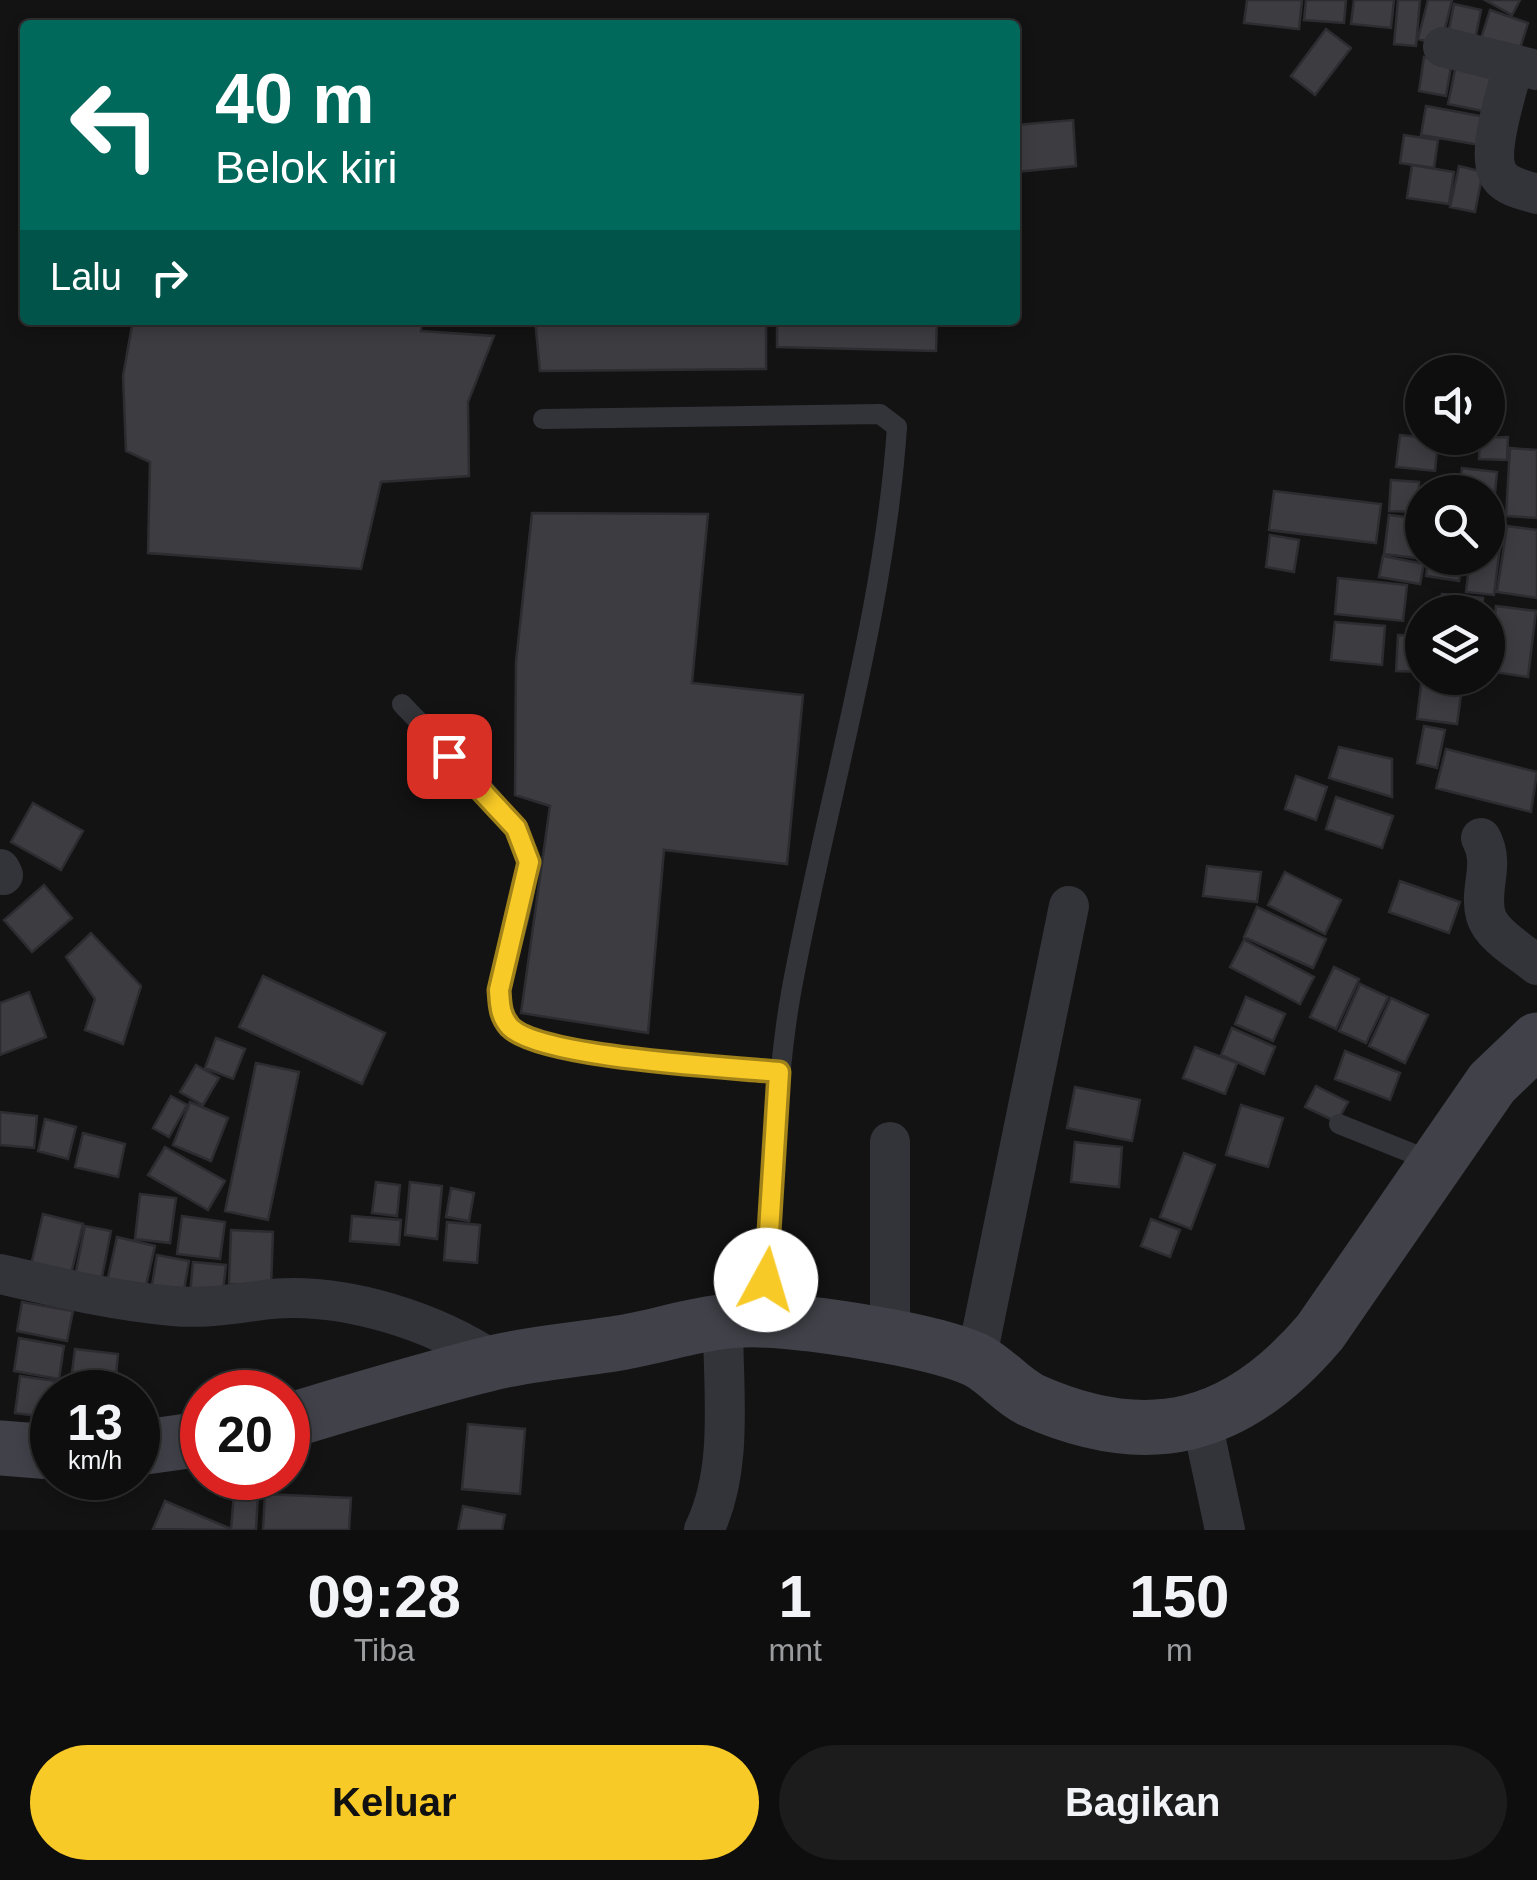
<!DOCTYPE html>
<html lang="id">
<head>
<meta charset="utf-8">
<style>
  :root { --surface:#0e0e0f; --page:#1c1c1d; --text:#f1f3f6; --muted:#9b9c9e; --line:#2e2e2f; --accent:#f8ca27 }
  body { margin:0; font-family:Arial,sans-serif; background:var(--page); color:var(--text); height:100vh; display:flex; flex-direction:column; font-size:38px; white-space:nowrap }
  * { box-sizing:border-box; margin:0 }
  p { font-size:32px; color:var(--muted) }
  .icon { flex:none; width:55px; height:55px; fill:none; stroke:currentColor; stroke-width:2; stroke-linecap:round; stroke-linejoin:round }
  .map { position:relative; height:1530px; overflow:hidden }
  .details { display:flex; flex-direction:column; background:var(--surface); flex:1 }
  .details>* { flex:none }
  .banner { position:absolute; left:20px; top:20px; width:1000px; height:305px; border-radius:10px; box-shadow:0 5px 15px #0003,0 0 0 2px var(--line); background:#00695c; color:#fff; overflow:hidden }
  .tools { position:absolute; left:1405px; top:355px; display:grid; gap:20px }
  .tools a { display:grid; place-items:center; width:100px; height:100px; border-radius:50%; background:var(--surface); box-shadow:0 5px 15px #0003,0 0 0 2px var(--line); font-size:50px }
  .speed { position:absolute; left:30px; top:1370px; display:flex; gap:20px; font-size:50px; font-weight:700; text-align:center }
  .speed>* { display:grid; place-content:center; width:130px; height:130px; border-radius:50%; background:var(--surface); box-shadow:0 5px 15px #0003,0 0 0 2px var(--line); line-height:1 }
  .speed small { font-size:25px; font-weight:400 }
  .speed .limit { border:15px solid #d22; background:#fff; color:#111 }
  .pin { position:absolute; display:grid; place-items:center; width:85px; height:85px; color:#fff; margin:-42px; border-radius:20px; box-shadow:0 5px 15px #0006 }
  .me { position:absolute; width:110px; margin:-55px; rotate:6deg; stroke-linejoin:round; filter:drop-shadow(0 0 8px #0008) }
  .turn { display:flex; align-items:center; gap:35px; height:210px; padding:0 30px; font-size:45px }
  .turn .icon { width:130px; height:130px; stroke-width:2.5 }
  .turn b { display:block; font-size:70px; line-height:85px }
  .then { display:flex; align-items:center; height:95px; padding:0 30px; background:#0003; gap:20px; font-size:38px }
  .eta { display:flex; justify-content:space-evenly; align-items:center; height:170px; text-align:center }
  .eta b { font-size:60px; font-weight:700; line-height:70px }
  .primary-button { display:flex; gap:20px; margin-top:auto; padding:20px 30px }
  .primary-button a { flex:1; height:115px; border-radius:60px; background:var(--accent); color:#111; font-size:40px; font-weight:700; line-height:115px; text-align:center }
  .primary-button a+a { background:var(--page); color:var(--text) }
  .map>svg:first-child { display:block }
  .building { fill:#3d3c41; stroke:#2d2c30; stroke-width:2.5 }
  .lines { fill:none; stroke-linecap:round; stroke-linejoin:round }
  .lane { stroke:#333439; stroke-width:20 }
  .street { stroke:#333439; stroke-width:40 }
  .secondary { stroke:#414249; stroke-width:55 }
  .route-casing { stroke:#a18319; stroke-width:25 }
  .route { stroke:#f8ca27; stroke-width:18 }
</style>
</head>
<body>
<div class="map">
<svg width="1537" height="1530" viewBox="0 0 1537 1530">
  <rect width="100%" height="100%" fill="#131314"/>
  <path class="building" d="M1247,0H1302L1299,29L1244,23Z
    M1306,0H1346L1344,23L1304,20Z
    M1354,0H1394L1391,28L1351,24Z
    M1398,0H1420L1416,46L1394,44Z
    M1428,0H1452L1441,45L1418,39Z
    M1485,0H1520L1512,15Z
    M1454,4L1481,10L1474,45L1447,39Z
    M1490,10L1528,23L1517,58L1479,45Z
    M1326,29L1351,48L1315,95L1291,76Z
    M1424,57L1452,61L1446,96L1419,91Z
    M1457,60L1502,69L1493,113L1448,104Z
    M1426,106L1491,118L1486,146L1421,135Z
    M1073,120L1076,166L1015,172V125Z
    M1404,135L1438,140L1434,168L1400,163Z
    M1412,165L1454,172L1449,204L1407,198Z
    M1459,166L1483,172L1475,212L1450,207Z
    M133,320H422L421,331L494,336L468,402L469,476L381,482L361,569L148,553L150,462L126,451L123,376Z
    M535,320H766V369L540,371Z
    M777,320H937L936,351L777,347Z
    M1400,435L1438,439L1435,471L1396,467Z
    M1508,437L1507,460L1479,459L1480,438Z
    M1442,438H1470V452L1442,451Z
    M1510,448L1537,450V518L1506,516Z
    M1462,468L1497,472L1492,524L1488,523V492H1459Z
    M1391,480L1419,482L1418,512L1389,511Z
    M1274,491L1381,504L1376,543L1269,530Z
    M532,513L708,514L692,683L803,695L787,864L664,850L648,1033L521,1013L550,806L515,795L516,662Z
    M1389,515L1422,519L1425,559L1384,554Z
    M1507,526L1537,530V598L1497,592Z
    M1270,535L1299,540L1294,572L1266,567Z
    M1488,537L1501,538L1494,595L1466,592L1470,558H1488Z
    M1383,556L1424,564L1420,584L1379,577Z
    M1428,558H1462L1459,581L1426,576Z
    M1338,578L1407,585L1403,621L1335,614Z
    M1442,594L1483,598L1482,612H1440Z
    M1496,606L1536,611L1528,677L1488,671Z
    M1335,622L1385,626L1382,665L1331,660Z
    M1398,635L1422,636V672L1396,671Z
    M1422,677L1463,680L1457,724L1417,719Z
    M1424,726L1445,730L1437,768L1417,763Z
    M1339,747L1392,759V797L1329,778Z
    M1446,749L1537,772L1531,812L1436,788Z
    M1296,776L1327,787L1316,820L1285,809Z
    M1336,797L1393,816L1382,848L1326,829Z
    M33,803L83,831L61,870L11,842Z
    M1207,866L1261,872L1257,902L1203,896Z
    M1285,872L1341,900L1325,934L1268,905Z
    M1400,881L1460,902L1449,933L1389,912Z
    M44,885L72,918L32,952L4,920Z
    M1257,907L1326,939L1313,968L1244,937Z
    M91,933L141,986L123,1044L85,1030L95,999L66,957Z
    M1244,940L1314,977L1300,1004L1230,967Z
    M1334,967L1359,979L1336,1029L1310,1017Z
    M263,976L385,1033L362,1084L239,1027Z
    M1360,984L1388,997L1366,1043L1339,1031Z
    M29,992L46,1037L0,1055V1003Z
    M1246,997L1285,1014L1273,1041L1235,1024Z
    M1391,998L1428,1015L1405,1063L1369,1046Z
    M1232,1028L1275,1047L1264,1074L1221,1055Z
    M216,1038L245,1049L233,1079L205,1068Z
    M1195,1047L1237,1063L1225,1094L1183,1078Z
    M1345,1051L1400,1073L1390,1100L1335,1079Z
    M256,1063L299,1072L268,1220L225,1211Z
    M196,1065L219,1078L203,1105L180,1092Z
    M1316,1086L1348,1102L1337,1122L1305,1107Z
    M1075,1087L1140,1100L1132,1141L1067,1128Z
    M171,1096L187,1105L169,1137L153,1128Z
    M190,1102L228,1118L211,1161L173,1145Z
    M1241,1105L1283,1118L1268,1167L1226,1155Z
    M0,1112L37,1116L34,1148L0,1145Z
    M45,1119L76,1127L68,1159L38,1151Z
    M83,1133L125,1144L118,1177L75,1167Z
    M1075,1142L1122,1147L1119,1187L1071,1182Z
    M165,1147L225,1181L208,1210L148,1175Z
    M1184,1153L1215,1165L1191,1229L1160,1217Z
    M376,1182L400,1185L397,1216L372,1213Z
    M410,1182L442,1186L437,1239L405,1235Z
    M451,1188L474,1193L469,1221L446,1217Z
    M140,1194L176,1198L170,1243L135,1239Z
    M43,1214L83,1224L71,1274L31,1265Z
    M182,1216L225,1222L220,1259L177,1254Z
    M352,1216L401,1220L399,1245L350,1241Z
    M1151,1219L1180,1230L1170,1257L1141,1246Z
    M447,1222L480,1225L477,1263L444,1260Z
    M85,1226L111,1231L101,1282L75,1276Z
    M231,1230L273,1232L271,1287L229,1284Z
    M117,1237L155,1246L145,1290L107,1282Z
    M157,1255L189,1261L183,1296L151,1291Z
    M193,1262L226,1265L222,1299L190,1295Z
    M22,1302L73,1311L67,1341L17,1331Z
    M19,1338L64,1346L59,1379L14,1371Z
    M75,1349L118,1354L116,1376L72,1372Z
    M20,1376L62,1382L61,1392H52V1418L15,1413Z
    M69,1379L93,1381L92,1392H67Z
    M468,1424L525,1429L520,1494L462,1489Z
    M234,1493L258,1494L256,1530H231Z
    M265,1494L351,1498L349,1530H263Z
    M165,1501L229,1528L228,1530L153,1529Z
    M463,1506L505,1515L502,1530H458Z"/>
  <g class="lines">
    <path class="lane" d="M543,419L880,414L897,427C884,618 825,805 791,993C772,1101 776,1210 761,1318
      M402,704C433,738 513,809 525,849C535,882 509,949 501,984C497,998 499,1015 510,1026C540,1058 729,1067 779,1073
      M1339,1124L1436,1163"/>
    <path class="street" d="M1443,47L1537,70
      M1514,64C1508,89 1483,157 1501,178C1510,188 1525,190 1537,194
      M1481,838C1496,865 1478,889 1486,916C1492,936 1522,952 1537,965
      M0,869L3,875
      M0,1274C57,1287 114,1301 173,1306C207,1309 238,1303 271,1299C345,1292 436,1322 495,1362
      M890,1337V1142
      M976,1361L1069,906
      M1202,1422L1225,1530
      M704,1530C734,1468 723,1391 723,1322"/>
    <path class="secondary" d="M288,1421C355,1401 423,1380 492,1363C533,1353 577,1350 619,1343C666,1335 711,1318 760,1320C811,1322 930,1339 976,1360C996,1370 1011,1390 1031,1400C1149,1453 1238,1429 1320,1332L1492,1083L1537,1040
      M0,1448L52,1452
      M138,1448L202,1439"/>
  </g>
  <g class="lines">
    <g class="route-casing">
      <path id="route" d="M449,756L516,828L529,862L499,990C500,1005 500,1016 510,1027C541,1058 728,1067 779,1072L766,1280"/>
    </g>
    <use href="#route" class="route"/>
  </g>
</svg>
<div class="tools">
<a><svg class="icon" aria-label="sound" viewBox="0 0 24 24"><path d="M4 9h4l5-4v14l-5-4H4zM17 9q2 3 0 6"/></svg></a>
<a><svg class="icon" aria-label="search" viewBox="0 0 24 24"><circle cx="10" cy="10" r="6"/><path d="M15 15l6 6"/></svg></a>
<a><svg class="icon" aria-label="layers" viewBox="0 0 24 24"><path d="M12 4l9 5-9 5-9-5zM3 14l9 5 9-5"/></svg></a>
</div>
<div class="speed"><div>13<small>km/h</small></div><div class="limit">20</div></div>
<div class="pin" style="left:449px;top:756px;background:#d93025"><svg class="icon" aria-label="arrive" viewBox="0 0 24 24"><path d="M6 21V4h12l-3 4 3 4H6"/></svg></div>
<svg class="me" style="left:766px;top:1280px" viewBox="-20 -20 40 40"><circle r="19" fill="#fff"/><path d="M0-13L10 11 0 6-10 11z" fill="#f8ca27"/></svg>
<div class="banner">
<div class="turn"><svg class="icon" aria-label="left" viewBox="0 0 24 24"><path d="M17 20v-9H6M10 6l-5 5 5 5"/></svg><div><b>40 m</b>Belok kiri</div></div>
<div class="then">Lalu<svg class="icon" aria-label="right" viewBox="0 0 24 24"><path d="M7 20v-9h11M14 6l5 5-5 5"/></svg></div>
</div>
</div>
<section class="details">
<div class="eta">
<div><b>09:28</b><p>Tiba</p></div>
<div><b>1</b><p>mnt</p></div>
<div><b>150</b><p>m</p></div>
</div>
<div class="primary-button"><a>Keluar</a><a>Bagikan</a></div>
</section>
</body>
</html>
